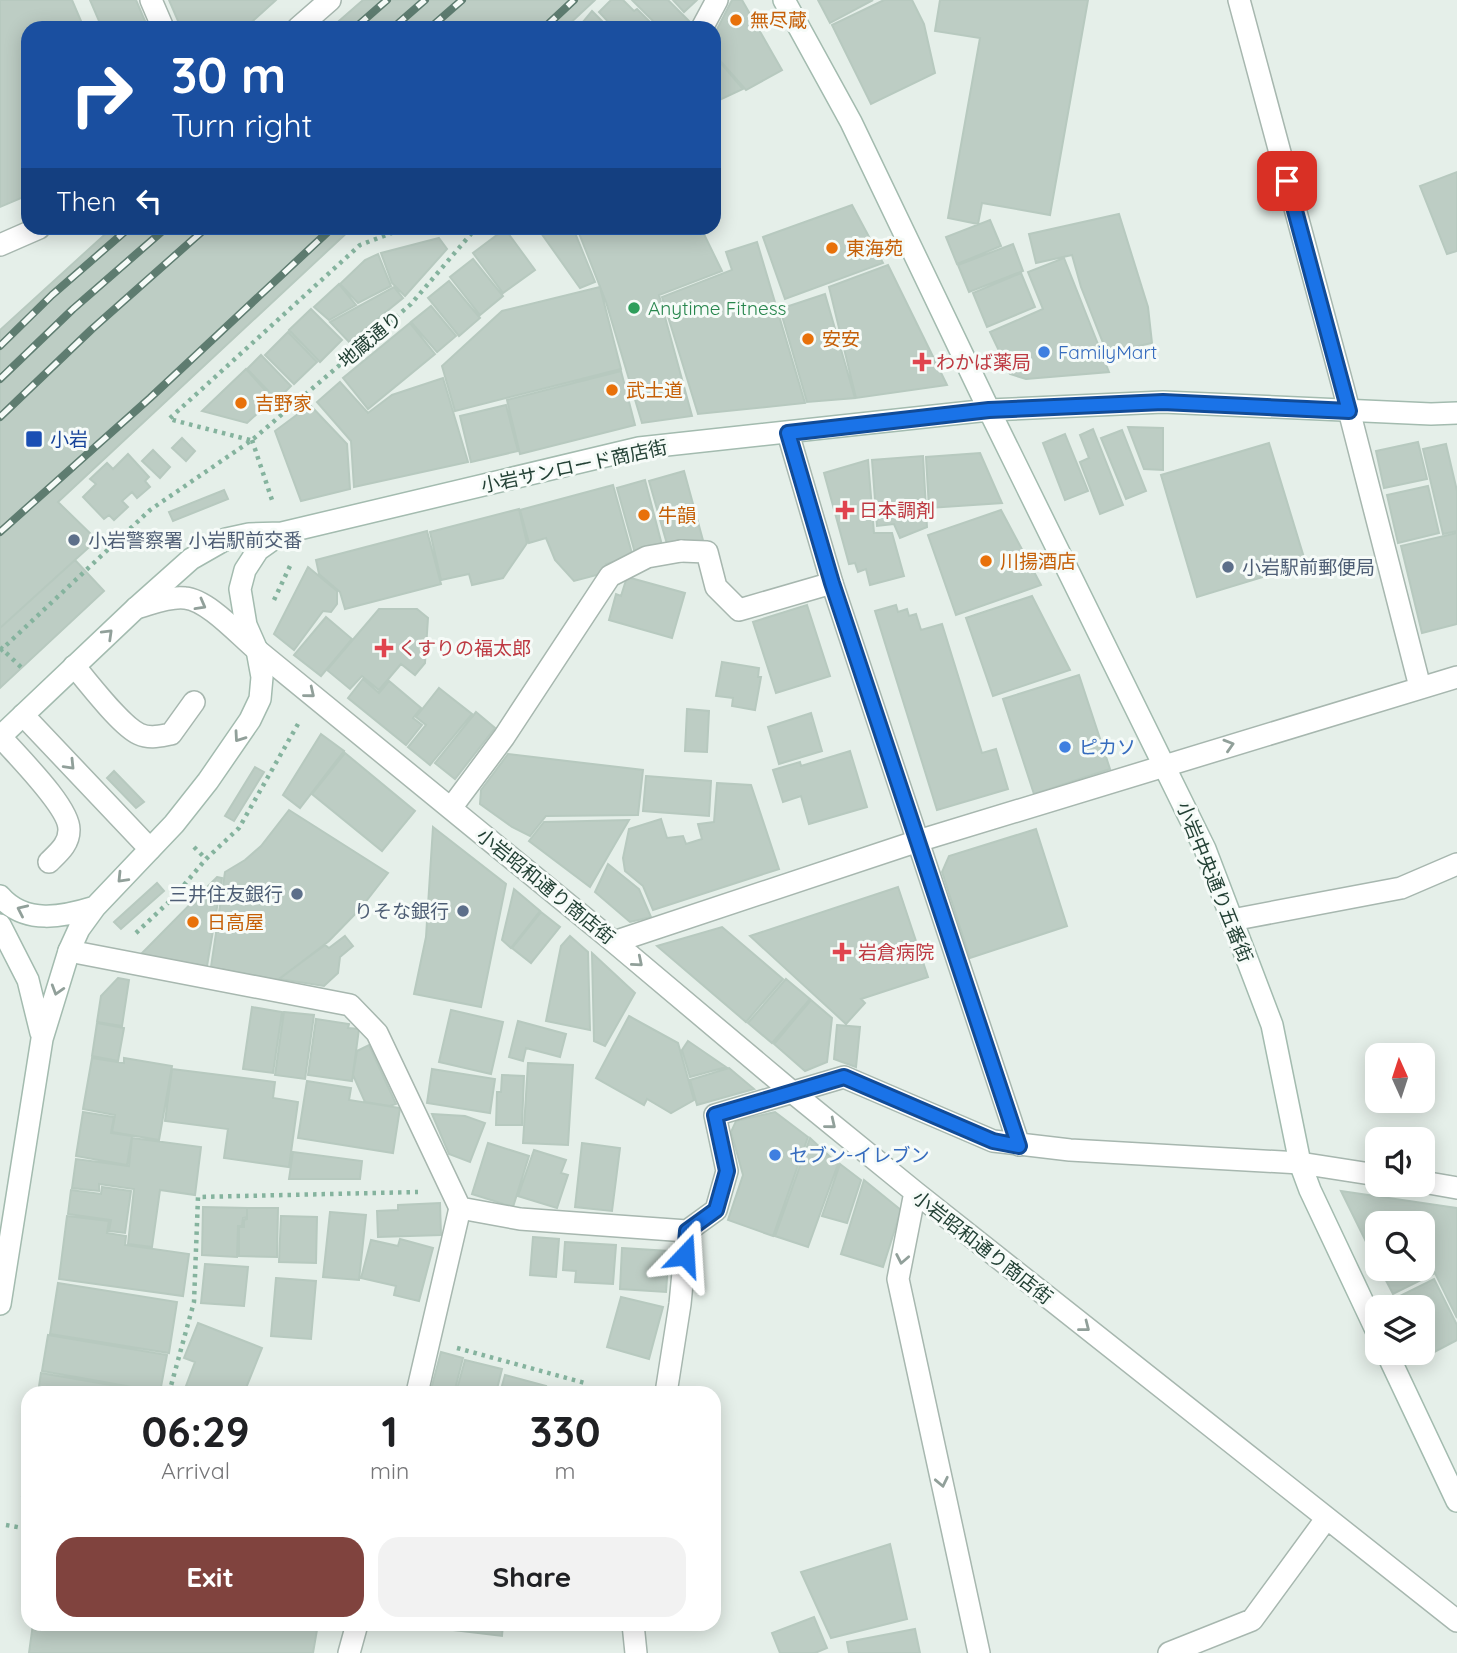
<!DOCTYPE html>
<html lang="en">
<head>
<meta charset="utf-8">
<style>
  :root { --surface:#fff; --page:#f2f2f2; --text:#202124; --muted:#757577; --accent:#80433e }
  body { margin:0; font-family:Quicksand,"Noto Sans JP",sans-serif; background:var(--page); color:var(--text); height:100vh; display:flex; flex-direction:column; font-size:26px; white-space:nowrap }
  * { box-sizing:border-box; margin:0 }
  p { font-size:23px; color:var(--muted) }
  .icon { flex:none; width:38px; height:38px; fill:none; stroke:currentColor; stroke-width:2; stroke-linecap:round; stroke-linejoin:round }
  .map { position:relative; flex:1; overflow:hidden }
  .drawer { position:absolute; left:21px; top:1386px; width:700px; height:245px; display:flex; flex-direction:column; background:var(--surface); border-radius:21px; box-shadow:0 4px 18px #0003 }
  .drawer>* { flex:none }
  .guide { position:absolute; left:21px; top:21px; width:700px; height:214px; border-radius:21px; box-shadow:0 4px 18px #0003; background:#1a4fa0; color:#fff; overflow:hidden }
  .needle { width:46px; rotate:357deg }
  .tools { position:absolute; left:1365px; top:1043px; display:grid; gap:14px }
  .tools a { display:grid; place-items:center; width:70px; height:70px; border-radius:14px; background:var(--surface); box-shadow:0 4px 18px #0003; font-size:35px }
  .pin { position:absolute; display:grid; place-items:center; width:60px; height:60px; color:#fff; margin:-30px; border-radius:14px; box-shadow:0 4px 10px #0006 }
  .me { position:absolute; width:77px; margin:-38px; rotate:20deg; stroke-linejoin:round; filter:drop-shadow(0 0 5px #0008) }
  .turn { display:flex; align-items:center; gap:24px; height:147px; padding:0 35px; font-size:32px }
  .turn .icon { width:91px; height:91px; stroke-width:2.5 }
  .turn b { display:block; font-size:49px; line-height:60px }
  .then { display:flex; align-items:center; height:66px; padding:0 35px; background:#0003; gap:14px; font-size:26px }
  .eta { display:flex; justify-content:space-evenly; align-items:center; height:119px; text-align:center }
  .eta b { font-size:42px; font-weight:700; line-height:49px }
  .action { display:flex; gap:14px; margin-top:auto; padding:14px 35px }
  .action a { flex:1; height:80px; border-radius:21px; background:var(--accent); color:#fff; font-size:28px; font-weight:700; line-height:80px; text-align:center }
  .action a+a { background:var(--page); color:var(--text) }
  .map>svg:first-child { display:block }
  .building { fill:#bdcdc4; stroke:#b7c9bf; stroke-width:2 }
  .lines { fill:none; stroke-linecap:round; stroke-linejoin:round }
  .lane-casing { stroke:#a7b7af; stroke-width:24 }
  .street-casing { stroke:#a7b7af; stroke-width:24 }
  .secondary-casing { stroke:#a3bbaf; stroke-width:24 }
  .path { stroke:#85b39e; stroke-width:4.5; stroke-dasharray:3.5 5; stroke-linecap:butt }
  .lane { stroke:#fff; stroke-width:21 }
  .street { stroke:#fff; stroke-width:21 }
  .secondary { stroke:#fff; stroke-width:21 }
  .rail-casing { stroke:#5e7c70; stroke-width:8 }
  .rail { stroke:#f6fbf8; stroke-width:5; stroke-dasharray:16; stroke-linecap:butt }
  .oneway { stroke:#91a09a }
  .route-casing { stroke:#114b97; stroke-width:18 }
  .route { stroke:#1a73e8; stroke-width:12 }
  .food-dot { fill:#e8710a; stroke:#f6fbf8; stroke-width:2.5 }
  .leisure-dot { fill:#2e9e5b; stroke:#f6fbf8; stroke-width:2.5 }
  .shop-dot { fill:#3f7fe0; stroke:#f6fbf8; stroke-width:2.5 }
  .health-dot { fill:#e0444e; stroke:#f6fbf8; stroke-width:2.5 }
  .transit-dot { fill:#1a4fb4; stroke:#f6fbf8; stroke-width:2.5 }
  .service-dot { fill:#5c6f8a; stroke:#f6fbf8; stroke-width:2.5 }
  .labels { text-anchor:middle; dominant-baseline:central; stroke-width:6; stroke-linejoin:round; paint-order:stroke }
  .food-label { font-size:19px; fill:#c56008; stroke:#f6fbf8; text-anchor:start }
  .leisure-label { font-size:19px; fill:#27864d; stroke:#f6fbf8; text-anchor:start }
  .street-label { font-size:19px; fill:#234135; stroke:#f6fbf8 }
  .shop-label { font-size:19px; fill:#366cbe; stroke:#f6fbf8; text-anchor:start }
  .health-label { font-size:19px; fill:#be3a42; stroke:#f6fbf8; text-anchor:start }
  .transit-label { font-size:19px; fill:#164399; stroke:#f6fbf8; text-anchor:start }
  .service-label { font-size:19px; fill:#4e5e75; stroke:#f6fbf8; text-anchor:start }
</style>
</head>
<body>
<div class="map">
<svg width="1457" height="1653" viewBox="0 0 1457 1653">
  <rect width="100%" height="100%" fill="#e5efe9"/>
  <path class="building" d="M0,0H72L84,28H28V195L0,207Z
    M90,0H136L148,28H102Z
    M169,0H276L245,28H181Z
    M363,0H595L565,28H331Z
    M611,0H623L634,11L637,9L656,28H614L599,12Z
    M632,0H668L689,21L682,28H660Z
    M673,0H697L684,12Z
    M732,0H742L782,70L746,90L714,54V35Z
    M818,0H873L830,23Z
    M884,0H912L924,24L935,73L871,104L832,25Z
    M940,0H1088L1050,215L982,203L978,224L948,218L980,38L935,31Z
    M592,11L609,28H578Z
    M714,55L743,89L715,102L714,101Z
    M1457,172V251L1447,254L1420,186Z
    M852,205L883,263L785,299L763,237Z
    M1119,214L1148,307L1152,343L1107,353L1081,287L1072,255L1036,263L1029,234Z
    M990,220L1001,246L957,264L946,237Z
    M112,228H352L58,502L97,540L0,628V330Z
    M555,228H573L595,282L580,288L541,233Z
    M577,228H701L722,271L659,295L692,416L642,423L606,302Z
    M505,229L535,270L503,293L473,253Z
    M439,238L447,249L405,296L392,283L381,253Z
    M757,242L805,403L698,414L662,297L732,270L726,252Z
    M1013,244L1023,271L969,292L958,265Z
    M378,254L391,286L358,303L340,284L365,260Z
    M1064,258L1109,372L1026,379L1010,374L990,332L1043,309L1028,272Z
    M473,259L503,296L480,315L450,277Z
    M888,265L947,385L856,398L829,287Z
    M1021,273L1035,307L987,327L973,293Z
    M449,281L480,318L459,336L428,298Z
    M339,284L356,305L329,320L314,307Z
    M394,287L403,298L349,342L330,322Z
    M600,287L621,369L455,411L442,366L502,311Z
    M825,294L855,398L807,402L780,309Z
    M431,306L456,336L437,352L411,322Z
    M311,309L342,340L320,362L289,330Z
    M410,323L435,354L368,409L343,378Z
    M288,332L317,362L294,384L265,355Z
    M261,355L291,386L277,400L247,369Z
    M246,369L273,399L247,423L202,411Z
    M621,371L635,425L520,454L507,400Z
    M443,378L468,462L354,487L351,441L317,402L340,382L368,413L392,395Z
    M310,405L347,444L350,489L301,501L275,431Z
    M506,405L518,451L471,462L460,416Z
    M1128,427L1163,428V470L1144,469Z
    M1093,429L1123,505L1100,514L1080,462L1089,458L1080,435Z
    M1122,430L1146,491L1126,499L1101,438Z
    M1065,434L1088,491L1065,500L1043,443Z
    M182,438L195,451L186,461L172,448Z
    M1418,442L1427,479L1384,488L1376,451Z
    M1269,443L1306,564L1197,597L1161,475Z
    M1446,444L1457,491V531L1443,534L1423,449Z
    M153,450L170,467L160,478L142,461Z
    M980,453L1002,503L929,508L926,457Z
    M128,454L149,477L145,481L150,487L137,498L132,492L122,501L128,507L114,520L109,515L104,519L83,497L96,484L90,479L107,463L113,469Z
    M923,456L927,527L900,538L894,524L877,526L872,460Z
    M868,460L874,533H892L904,576L870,585L866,569L858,572L855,563L849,564L824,473Z
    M684,471L704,544H667L649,481Z
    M645,480L662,545L635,553L617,488Z
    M613,485L633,557L606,564L608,572L574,581L555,560L546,538L529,543L520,510Z
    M1428,486L1439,533L1398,543L1387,495Z
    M224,490L228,499L173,521L169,512Z
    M519,509L527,543L503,578L472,585L469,574L441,580L430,532Z
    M1001,510L1041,585L956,615L928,535Z
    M427,531L441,584L345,609L340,592L319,574L316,560Z
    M1457,533V624L1422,633L1401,546Z
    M75,560L104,591L0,688V628Z
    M308,567L337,591V604L331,612L323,611L294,650L274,634Z
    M627,577L685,593L672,638L609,620L616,594L621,596Z
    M1032,596L1070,670L993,696L966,618Z
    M807,605L830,676L776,693L753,622Z
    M896,605L898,612L907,609L909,616L916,614L921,630L942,624L982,753L996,749L1008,789L937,810L875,611Z
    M379,609H417L428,618L425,663L415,675L401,664L379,690L362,676L350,689L327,670Z
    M326,617L352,639L321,676L294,655Z
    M722,662L759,668L758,677H761L755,710L732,706L733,698L716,696Z
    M1079,675L1110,769L1034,794L1003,699Z
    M363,679L379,693L389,681L421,708L413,718L422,725L406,745L348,698Z
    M439,688L472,714L430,765L408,747L426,725L416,717Z
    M687,709L709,711L707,752L685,751Z
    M476,712L495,728L455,779L435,763Z
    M811,713L822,751L779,764L768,727Z
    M321,734L344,751L300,808L283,795Z
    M850,751L867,807L809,824L801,796L783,802L773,770L800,762L801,766Z
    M345,753L415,811L382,851L312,794Z
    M508,754L643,770L638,815L546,816L530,836L512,827L480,804L481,790Z
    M255,767L264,772L234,821L225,816Z
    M114,771L144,802L136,808L107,778Z
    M646,776L711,781L709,816L643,811Z
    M717,783L751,785L779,869L653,910L643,886L625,871L623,858L629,829L661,819L667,838L683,836L686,844L702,839L698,824L714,822Z
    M289,810L388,873L360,909L329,941L278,980L211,967L225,872L245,860L261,846Z
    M629,820L590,887L529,841L544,822Z
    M433,827L506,884L481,1007L414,994L426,937Z
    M1036,829L1067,926L970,958L942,872L949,856Z
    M608,864L639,889L651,917L630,922L595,892Z
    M217,877L222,878L207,966L140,955Z
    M157,883L164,891L121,929L114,922Z
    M898,887L928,977L861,999L865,1003L846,1024L750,936Z
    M514,889L540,911L511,948L502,940Z
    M541,912L560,927L531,963L512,948Z
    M722,927L783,979L746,1022L657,946Z
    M345,936L353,946L340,957L338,973L324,986L279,979L325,945L329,948Z
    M570,936L588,952L590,1030L546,1021L561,946Z
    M592,953L635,993L605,1046L594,1041Z
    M118,978L129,980L122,1026L97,1022L101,996Z
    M786,979L810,999L772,1043L748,1023Z
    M811,1000L832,1018L827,1062L805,1071L774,1044Z
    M252,1007L282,1012L273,1073L243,1069Z
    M451,1010L503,1022L491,1074L439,1062Z
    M284,1012L314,1015L305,1079L275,1075Z
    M629,1016L678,1043L694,1100L671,1113L647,1099L644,1105L596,1078Z
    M316,1019L349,1024L348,1028L359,1029L352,1081L308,1075Z
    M518,1021L566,1034L560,1057L526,1048L523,1061L509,1057Z
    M97,1023L124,1028L118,1061L92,1056Z
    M837,1025L860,1027L856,1067L834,1059Z
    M688,1041L726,1067L690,1077L682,1050Z
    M369,1045L396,1104L390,1106L365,1102L353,1075L357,1051Z
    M92,1058L124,1063V1058L172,1066L159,1140L112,1132L115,1115L83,1109Z
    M528,1063L573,1065L568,1145L523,1143Z
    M729,1068L754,1089L697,1105L690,1080Z
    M172,1069L275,1082L273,1098L298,1102L289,1167L224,1158L228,1129L165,1121Z
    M432,1069L495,1079L490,1113L427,1103Z
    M502,1075L524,1076L522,1125H496L497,1092H501Z
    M307,1081L351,1088L349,1100L400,1108L393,1153L298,1138Z
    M83,1112L114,1117L111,1133L132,1136L127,1165L76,1156Z
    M775,1112L808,1137L773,1236L728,1220L743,1175L731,1132L736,1121Z
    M432,1114L465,1116L485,1123L470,1162L449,1154Z
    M132,1138L201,1147L195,1195L160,1190L152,1247L128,1244L134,1189L99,1184V1191L72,1188L76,1159L129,1166Z
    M810,1138L838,1164L808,1247L775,1236Z
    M488,1143L529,1156L513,1207L472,1194Z
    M582,1143L620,1148L612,1211L575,1207Z
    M534,1150L566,1160L561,1173L568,1175L557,1208L518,1196Z
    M293,1152L362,1161L360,1179H289Z
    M840,1164L861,1180L847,1223L822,1216Z
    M864,1180L901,1210L883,1267L841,1254Z
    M102,1187L131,1191L125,1233L109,1231L111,1220L68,1214L71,1190L101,1194Z
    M1341,1191L1457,1208V1318L1435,1273L1393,1294L1380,1269H1423V1223H1377V1264Z
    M440,1203L441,1235L378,1237L377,1211L398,1210V1205Z
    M203,1207L247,1208V1217L243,1218L242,1226H238L237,1257L202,1255Z
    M247,1208H278L277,1257L239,1256V1227H244V1220L247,1219Z
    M330,1212L366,1215L359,1280L323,1277Z
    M67,1216L109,1221L107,1233L126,1236L125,1245L189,1254L183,1296L59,1279Z
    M281,1216L317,1217L316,1263L279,1262Z
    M533,1237L559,1239L556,1277L530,1275Z
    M400,1239L433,1248L419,1301L394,1295L396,1286L361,1278L371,1240L398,1246Z
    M565,1242L616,1245L613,1284L575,1282L576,1271L563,1270Z
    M622,1248L669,1251L666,1292L620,1289Z
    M205,1264L248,1267L244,1306L201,1303Z
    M276,1278L316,1281L311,1339L271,1336Z
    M1434,1279L1457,1325V1340L1423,1358L1420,1353H1423V1307H1398L1394,1299Z
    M58,1283L177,1302L169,1353L50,1334Z
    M621,1297L663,1307L649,1359L607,1347Z
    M198,1323L262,1348L244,1393H205L186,1386L195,1362L184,1358Z
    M48,1335L167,1355L160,1392L42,1371Z
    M441,1352L463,1358L454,1393H430Z
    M465,1360L502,1369L496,1393H456Z
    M41,1373L157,1393H38Z
    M505,1375L546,1386L544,1393H500Z
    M28,1460V1497L22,1496Z
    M890,1544L907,1619L831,1638L801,1572Z
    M814,1617L827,1648L815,1653H780L772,1633Z
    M33,1624H318L313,1653H29Z
    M390,1624H438V1630L390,1628Z
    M453,1624H503L502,1636L452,1630Z
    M915,1629L920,1653H849L847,1642Z"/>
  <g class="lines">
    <g class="lane-casing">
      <path id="lane" d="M702,28L717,0
        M681,551L707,552L716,587L739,610L832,583
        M136,608C151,604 169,596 185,598C208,600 239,635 257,650
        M74,666C89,683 120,725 139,734C150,739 160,736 171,734L194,702
        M23,715L150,849
        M0,736C16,755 70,807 69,830C69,844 59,852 49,862
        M1232,920L1401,888L1457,864
        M417,1393L460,1208
        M666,1393L680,1304L687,1231
        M633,1624L636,1653"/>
    </g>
    <g class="street-casing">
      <path id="street" d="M151,0L163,28
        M1239,0L1343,387L1420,687
        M298,28L330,0
        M0,245L39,228
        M788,433L832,583L1019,1145
        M257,650L614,942L791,1091L915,1192L1457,1621
        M451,808L504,737L610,576L647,557L681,551
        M614,942L918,841L1457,677
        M69,951L350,1005L377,1033L460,1208L520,1219L687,1231L716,1210L727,1171L715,1115L844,1077L993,1141L1070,1150L1300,1163L1377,1175
        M1423,1182L1457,1188
        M915,1192L898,1279L979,1653
        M349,1653L357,1624
        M1169,1653L1252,1620L1326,1519"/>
    </g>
    <g class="secondary-casing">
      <path id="secondary" d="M784,0L851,122L989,410L1205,849L1272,1025L1300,1163L1310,1190L1377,1332
        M0,737L136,608L191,559L226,539L249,534L282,533L639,448L989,410L1163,402L1431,414L1457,413
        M0,896C25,925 63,917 95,907
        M0,925L28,980L41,1033
        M0,1304L42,1039L69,951L79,929L95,907L174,824L208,781L250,720L260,699L262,677L257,650L246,625L240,589L245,570L258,550L282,533
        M1387,1353L1457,1501"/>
    </g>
    <path class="path" d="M250,440L169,419L360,245L405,228
      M252,440L272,500
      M274,600L290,566
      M0,647L24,670
      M0,651L150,510L252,440L411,304L476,228
      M194,847L206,859
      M136,933L172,899L206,859L239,828L298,724
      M457,1348L585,1383
      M169,1393L194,1302L198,1197L418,1192
      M6,1525L28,1529"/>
    <use href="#lane" class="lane"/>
    <use href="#street" class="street"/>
    <use href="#secondary" class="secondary"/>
    <g class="rail-casing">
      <path id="rail" d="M355,28L387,0
        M393,28L425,0
        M430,28L462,0
        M544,28L574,0
        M0,346L52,295L129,228
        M0,379L73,309L166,228
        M0,417L92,329L206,228
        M0,532L150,398L332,228"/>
    </g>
    <use href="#rail" class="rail"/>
  </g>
  <defs><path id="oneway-chevron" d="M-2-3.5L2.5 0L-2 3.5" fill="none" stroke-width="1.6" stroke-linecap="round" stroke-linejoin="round" transform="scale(1.75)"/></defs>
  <g class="oneway">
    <use href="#oneway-chevron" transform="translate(201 605) rotate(29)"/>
    <use href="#oneway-chevron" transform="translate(108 634) rotate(-44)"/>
    <use href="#oneway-chevron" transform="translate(310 693) rotate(39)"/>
    <use href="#oneway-chevron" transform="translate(239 737) rotate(125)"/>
    <use href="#oneway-chevron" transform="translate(1229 745) rotate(-17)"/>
    <use href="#oneway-chevron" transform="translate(70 765) rotate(46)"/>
    <use href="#oneway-chevron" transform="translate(122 878) rotate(134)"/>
    <use href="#oneway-chevron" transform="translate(22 910) rotate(-155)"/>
    <use href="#oneway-chevron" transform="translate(638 962) rotate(40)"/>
    <use href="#oneway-chevron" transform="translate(57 990) rotate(107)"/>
    <use href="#oneway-chevron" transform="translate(831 1124) rotate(39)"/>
    <use href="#oneway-chevron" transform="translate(902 1259) rotate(101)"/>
    <use href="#oneway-chevron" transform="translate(1085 1327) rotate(38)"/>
    <use href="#oneway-chevron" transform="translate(942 1482) rotate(78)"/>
  </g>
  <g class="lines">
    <g class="route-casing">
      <path id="route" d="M685,1255L687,1231L716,1210L727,1171L715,1115L844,1077L993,1141L1019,1146L832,583L788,433L989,410L1163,402L1349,411L1287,181"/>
    </g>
    <use href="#route" class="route"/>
  </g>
  <g class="food-dot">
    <circle cx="736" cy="20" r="7"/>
    <circle cx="832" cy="248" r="7"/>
    <circle cx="808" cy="339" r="7"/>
    <circle cx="612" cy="390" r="7"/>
    <circle cx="241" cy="403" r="7"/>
    <circle cx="644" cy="515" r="7"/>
    <circle cx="986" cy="561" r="7"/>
    <circle cx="193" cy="922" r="7"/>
  </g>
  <circle class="leisure-dot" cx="634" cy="308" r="7"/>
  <g class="shop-dot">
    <circle cx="1044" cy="352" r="7"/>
    <circle cx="1065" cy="747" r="7"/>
    <circle cx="775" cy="1155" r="7"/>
  </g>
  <g class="health-dot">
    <path d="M918.5 351.5h7v7h7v7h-7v7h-7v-7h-7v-7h7z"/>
    <path d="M841.5 499.5h7v7h7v7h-7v7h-7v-7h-7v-7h7z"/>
    <path d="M380.5 637.5h7v7h7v7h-7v7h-7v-7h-7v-7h7z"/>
    <path d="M838.5 941.5h7v7h7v7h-7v7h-7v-7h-7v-7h7z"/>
  </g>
  <rect class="transit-dot" x="25" y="430" width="18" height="18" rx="3.5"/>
  <g class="service-dot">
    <circle cx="74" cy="540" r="7"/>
    <circle cx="1228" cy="567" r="7"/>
    <circle cx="297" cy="894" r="7"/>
    <circle cx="463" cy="911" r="7"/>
  </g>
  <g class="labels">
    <g class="food-label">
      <text x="750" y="20">無尽蔵</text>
      <text x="846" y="248">東海苑</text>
      <text x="822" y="339">安安</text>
      <text x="626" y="390">武士道</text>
      <text x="255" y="403">吉野家</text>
      <text x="658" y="515">牛韻</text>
      <text x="1000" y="561">川揚酒店</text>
      <text x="207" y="922">日高屋</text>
    </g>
    <g class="leisure-label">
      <text x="648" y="308">Anytime Fitness</text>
    </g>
    <g class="street-label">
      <text transform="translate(370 339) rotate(-40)">地蔵通り</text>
      <text transform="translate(574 466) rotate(-12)">小岩サンロード商店街</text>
      <text transform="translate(1215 882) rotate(68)">小岩中央通り五番街</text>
      <text transform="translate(546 886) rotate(39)">小岩昭和通り商店街</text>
      <text transform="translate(983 1247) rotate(38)">小岩昭和通り商店街</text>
    </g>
    <g class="shop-label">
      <text x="1058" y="352">FamilyMart</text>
      <text x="1079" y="747">ピカソ</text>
      <text x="789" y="1155">セブン-イレブン</text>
    </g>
    <g class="health-label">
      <text x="936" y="362">わかば薬局</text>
      <text x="859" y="510">日本調剤</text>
      <text x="398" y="648">くすりの福太郎</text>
      <text x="858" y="952">岩倉病院</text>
    </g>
    <g class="transit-label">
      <text x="50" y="439">小岩</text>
    </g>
    <g class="service-label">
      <text x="88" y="540">小岩警察署 小岩駅前交番</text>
      <text x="1242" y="567">小岩駅前郵便局</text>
      <text x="283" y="894" text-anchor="end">三井住友銀行</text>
      <text x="449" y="911" text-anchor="end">りそな銀行</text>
    </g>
  </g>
</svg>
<div class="tools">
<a><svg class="needle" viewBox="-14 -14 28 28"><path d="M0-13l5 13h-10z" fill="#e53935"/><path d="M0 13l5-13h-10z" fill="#757577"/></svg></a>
<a><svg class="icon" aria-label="sound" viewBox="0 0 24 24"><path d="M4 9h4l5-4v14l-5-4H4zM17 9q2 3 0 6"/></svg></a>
<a><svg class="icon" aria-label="search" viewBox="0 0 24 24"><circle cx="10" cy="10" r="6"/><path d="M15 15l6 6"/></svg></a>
<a><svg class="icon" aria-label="layers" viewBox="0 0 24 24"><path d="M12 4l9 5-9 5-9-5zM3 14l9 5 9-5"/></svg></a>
</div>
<div class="pin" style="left:1287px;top:181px;background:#d93025"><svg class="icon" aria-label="arrive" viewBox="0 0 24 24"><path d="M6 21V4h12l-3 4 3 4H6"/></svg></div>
<svg class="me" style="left:685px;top:1255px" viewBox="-20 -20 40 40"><path d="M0-17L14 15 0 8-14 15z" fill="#1a73e8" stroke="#fff" stroke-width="4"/></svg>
<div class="guide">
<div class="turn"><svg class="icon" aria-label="right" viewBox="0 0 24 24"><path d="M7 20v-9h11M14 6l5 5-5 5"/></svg><div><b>30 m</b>Turn right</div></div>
<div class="then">Then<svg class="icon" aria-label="left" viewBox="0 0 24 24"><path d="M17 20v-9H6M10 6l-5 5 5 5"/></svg></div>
</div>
<section class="drawer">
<div class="eta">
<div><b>06:29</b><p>Arrival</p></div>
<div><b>1</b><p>min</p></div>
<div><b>330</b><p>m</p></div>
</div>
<div class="action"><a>Exit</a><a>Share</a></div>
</section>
</div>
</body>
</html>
